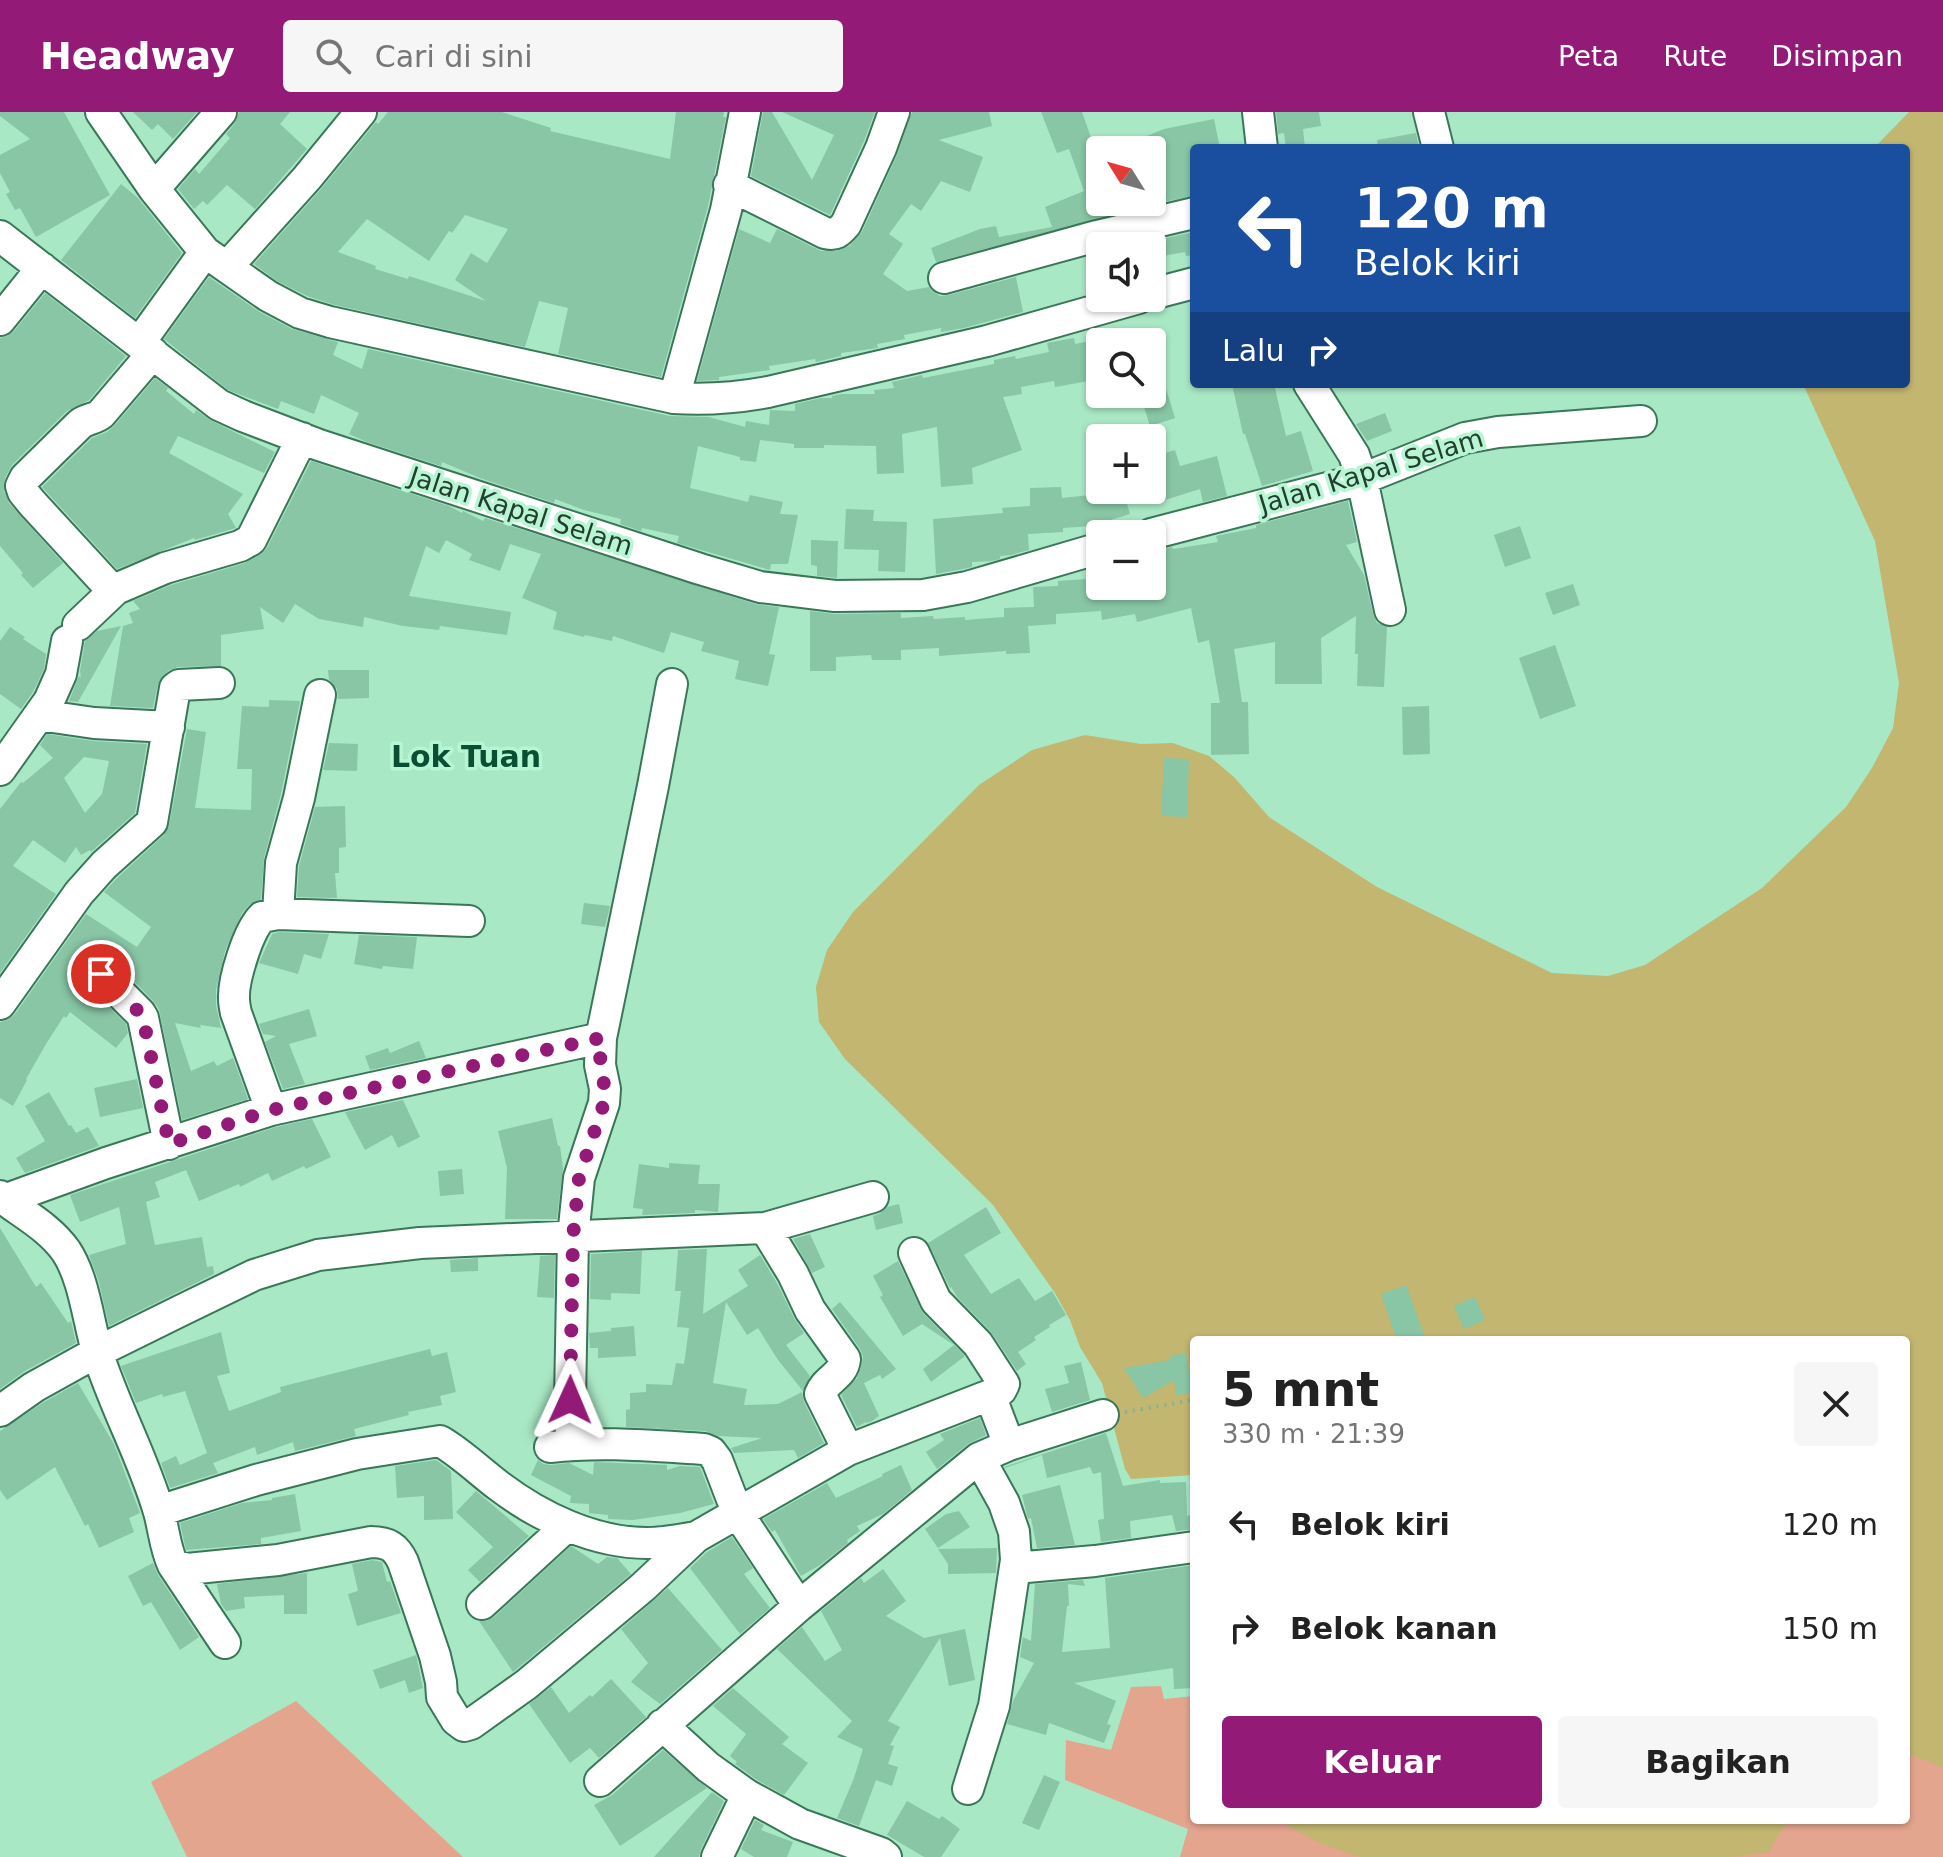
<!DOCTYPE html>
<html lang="id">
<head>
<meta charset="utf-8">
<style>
  :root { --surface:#fff; --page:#f6f6f6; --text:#222; --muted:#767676; --accent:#931a76 }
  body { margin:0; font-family:"DejaVu Sans",sans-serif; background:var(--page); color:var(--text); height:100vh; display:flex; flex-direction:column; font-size:30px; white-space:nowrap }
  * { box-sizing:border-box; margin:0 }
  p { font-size:26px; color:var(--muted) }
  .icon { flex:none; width:44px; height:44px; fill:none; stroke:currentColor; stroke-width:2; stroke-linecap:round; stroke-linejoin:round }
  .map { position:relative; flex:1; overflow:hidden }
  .side { position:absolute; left:1190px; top:1224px; width:720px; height:488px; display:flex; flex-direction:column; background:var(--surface); border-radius:8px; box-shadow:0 2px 6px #0004 }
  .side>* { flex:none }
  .top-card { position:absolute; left:1190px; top:32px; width:720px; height:244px; border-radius:8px; box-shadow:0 2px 6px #0004; background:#1a4fa0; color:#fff; overflow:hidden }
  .needle { width:52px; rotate:307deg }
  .buttons { position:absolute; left:1086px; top:24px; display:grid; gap:16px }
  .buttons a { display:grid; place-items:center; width:80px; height:80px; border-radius:8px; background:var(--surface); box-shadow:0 2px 6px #0004; font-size:40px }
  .pin { position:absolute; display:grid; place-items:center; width:68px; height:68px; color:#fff; margin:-34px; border:4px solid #fff; border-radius:50%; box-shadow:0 2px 8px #0007 }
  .me { position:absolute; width:88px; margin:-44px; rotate:1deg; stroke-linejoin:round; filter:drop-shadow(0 0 6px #0008) }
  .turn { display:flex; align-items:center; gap:28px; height:168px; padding:0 32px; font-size:36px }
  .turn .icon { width:104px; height:104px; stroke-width:2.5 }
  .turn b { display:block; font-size:56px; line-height:68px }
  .then { display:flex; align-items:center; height:76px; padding:0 32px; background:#0003; gap:16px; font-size:30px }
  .round { display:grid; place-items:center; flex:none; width:84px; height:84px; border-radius:8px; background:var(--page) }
  .headline { display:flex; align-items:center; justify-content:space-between; height:136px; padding:0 32px }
  h1 { font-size:48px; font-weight:600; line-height:60px }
  .primary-button { display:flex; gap:16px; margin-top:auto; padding:16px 32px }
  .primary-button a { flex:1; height:92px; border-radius:8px; background:var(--accent); color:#fff; font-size:32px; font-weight:600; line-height:92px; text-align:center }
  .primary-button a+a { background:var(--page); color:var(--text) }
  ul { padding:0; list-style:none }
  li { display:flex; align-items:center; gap:24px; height:104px; padding:0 32px }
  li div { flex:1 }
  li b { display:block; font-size:30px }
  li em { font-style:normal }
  header { display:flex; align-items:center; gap:48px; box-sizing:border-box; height:112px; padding:0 40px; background:var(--accent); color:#fff }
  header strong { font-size:38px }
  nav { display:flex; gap:44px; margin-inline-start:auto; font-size:28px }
  .search { width:560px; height:72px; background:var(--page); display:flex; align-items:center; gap:20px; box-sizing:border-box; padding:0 28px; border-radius:8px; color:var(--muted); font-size:30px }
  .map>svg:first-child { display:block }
  .green { fill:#e4a58e }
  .water { fill:#c2b670 }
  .building { fill:#88c6a5; fill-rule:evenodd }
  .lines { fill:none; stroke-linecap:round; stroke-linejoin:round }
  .minor-casing { stroke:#3a7759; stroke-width:34 }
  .path { stroke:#80b397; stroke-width:4; stroke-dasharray:2 6; stroke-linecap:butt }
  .minor { stroke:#fff; stroke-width:30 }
  .route { stroke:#931a76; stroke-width:14; stroke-dasharray:0 25.2 }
  .labels { text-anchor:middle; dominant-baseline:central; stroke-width:7; stroke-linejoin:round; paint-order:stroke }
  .street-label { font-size:26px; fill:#233d2f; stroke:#b6f6d2 }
  .quarter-label { font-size:30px; font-weight:bold; fill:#0a4f33; stroke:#b6f6d2 }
</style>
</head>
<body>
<header>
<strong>Headway</strong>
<div class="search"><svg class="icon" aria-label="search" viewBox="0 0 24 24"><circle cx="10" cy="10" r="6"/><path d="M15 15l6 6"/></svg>Cari di sini</div>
<nav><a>Peta</a><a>Rute</a><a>Disimpan</a></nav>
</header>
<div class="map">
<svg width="1943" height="1745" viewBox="0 0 1943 1745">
  <rect width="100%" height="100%" fill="#a9e8c5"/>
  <path class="green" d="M1943,1479V1745H1180L1188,1717L1065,1668L1066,1628L1111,1638L1131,1575L1161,1574L1164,1587L1194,1584V1708H1906V1516Z
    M296,1589L463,1745H187L151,1670Z"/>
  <path class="water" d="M1909,0H1943V1655L1906,1641V1228H1194V1363L1131,1367L1125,1357L1102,1271L1080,1235L1070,1208L1055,1181L993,1093L845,947L819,910L816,875L827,838L853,800L979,673L1032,638L1085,623L1141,632L1173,631L1209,644L1234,665L1269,705L1377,775L1552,861L1608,864L1645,853L1762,776L1846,695L1872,656L1893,616L1899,571L1875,429L1803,272H1906V36H1874Z
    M1277,1708H1791L1782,1717L1769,1740L1733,1745H1359L1319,1731Z"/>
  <path class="building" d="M0,0H64L110,83L36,125L20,96L15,98L6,82L10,80L0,61V43L30,27L0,4Z
    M133,0H197L173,27L158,12L152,18Z
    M239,0H290L280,12L307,37L255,97L227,73L207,93L203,89L194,97L178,77L195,57L199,62L230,26L226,22L235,11Z
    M388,0H502L551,16L550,19L670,47L676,0H724L723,5H726L708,94L661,265L558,242L568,196L539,189L525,235L335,193L307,184L277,169L254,152L321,77L376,10L378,12ZM465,103L508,117L487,151L471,141L455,168L486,189L409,164L408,167L375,157L376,154L338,140L367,107L429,149L449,119L452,121Z
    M763,0H772L812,68L834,23L782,0H875L864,29L830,103L751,64Z
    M912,0H989L992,14L939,28L983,45L970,80L941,69L921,99L911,92L889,122L903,132L883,162L907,179L929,175L932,179L940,184L949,183L1016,165L1023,200L964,216L941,220V216L904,223L905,227L877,232L878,236L841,241V244L816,250L815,247L769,254L770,258L719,265V268L697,269L739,117L770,131L777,117L821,139H837L849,134L862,120L897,43Z
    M1041,0H1082L1094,34L1100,32V90H1145V91L1135,97L936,150L931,136L980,117L996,114L999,125L1052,115L1045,95L1084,79L1069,37L1057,41Z
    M1276,0H1319L1321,14L1303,17L1305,36H1286L1284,21L1278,22Z
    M1214,7L1220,36H1194V84L1152,92V38H1113L1164,17Z
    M1416,21L1419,36H1378L1377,28Z
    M121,72L138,86L182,141L135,206L61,148Z
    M1194,120V143L1186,144L1185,140L1152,146V129Z
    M209,165L258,199L292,217L338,230L333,243L362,257L368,237L670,304L709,305L745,315L746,309L769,313L770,298L795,299V292L821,286H832V284L841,282H875L874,278L894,276L892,270L922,263L923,266L994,252V248L1015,244L1016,247L1049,240L1047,231L1074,226L1075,232L1100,227V267L1055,275L1054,269L1021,275L1022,282L1003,285L1022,338L972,356L973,372L941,375L937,315L902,322L904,361L877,362L876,334L824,333V336H794V332L760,328L756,350L740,348V345L698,334L690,376L748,390L750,383L783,390L780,402L798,403L788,452H771L770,458L677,431L679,424L642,416L641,419L620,412L621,407L584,398L555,387L554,391L480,366L442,350L441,354L367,330L349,322L359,301L321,283L314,302L281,289L278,297L228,278L164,227Z
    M45,181L126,244L89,288L67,299L12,353L5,366L4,379L9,391L63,451L33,476L21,463L23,461L0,434V226L7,224L14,219Z
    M1152,244H1156L1175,306L1150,314L1140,282H1152Z
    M155,266L168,276L166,279L194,302L196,298L212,309L275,340L264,361L178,324L169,341L243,382L228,402L236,416L195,428L194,426L117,457L42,375L92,326L107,320L114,314Z
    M1232,272H1274L1286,324L1301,319L1313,359L1262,374L1245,322H1243Z
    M1385,301L1392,319L1367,329L1356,312Z
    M1175,338L1180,354L1217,344L1227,384L1203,390L1200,377L1165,388L1152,345Z
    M311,349L449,394L462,401L463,399L483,409L485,406L755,492L779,495L769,542L775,543L768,574L735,567L739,549L701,539L704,530L671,520L664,541L613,524L612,529L585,523L584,525L553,517L557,500L522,486L541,442L510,432L500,459L469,448L472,442L446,428L439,441L426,434L409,484L511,500L507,523L440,514L439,518L403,514L364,505L363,515L319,507L295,492L283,511L260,495L264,517L221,523V554L178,555L168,559L158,572L153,596L110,594L123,514L133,511L129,501L140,497L133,489L171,473L245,451L260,443L267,436Z
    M1061,375L1062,386L1100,382L1099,378H1123L1130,402L1091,414L1063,416V420L1028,422L1029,438L1011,443L1000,444V447L992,449L972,450V455L963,457L936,462L933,407L1003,401L1002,396L1030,394V376Z
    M1348,389L1357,430L1346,433L1364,463L1373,502L1377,511L1387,515L1384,575L1357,574L1358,542H1355L1356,504L1321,526L1322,572H1275V530L1234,537L1242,590H1248L1249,642L1211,643V591H1220L1209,528L1198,531L1191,496L1137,510L1135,502L1102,508L1101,499L1056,502V512L1028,514L1030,541L1006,542V539L939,544V536L901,538V548H872L871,543L836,545V559H810V499L835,502L901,501V506L933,504L934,507L965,505V508L1004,505V496L1034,495L1033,475L1058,474V469L1100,466V474H1152V440L1172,435L1173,437L1218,430L1216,424L1256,416V413Z
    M846,397L874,398L873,409L907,410L905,460L878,459L879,438L844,437Z
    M1520,414L1531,446L1505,455L1494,423Z
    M811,428L838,429L837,466L817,464V454L811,453Z
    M1573,472L1580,493L1553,503L1545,481Z
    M121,514L78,590L69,589L79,564L81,566L80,559L85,529L97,519Z
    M10,515L25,525L23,527L46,542L44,557L33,580L21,597L0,582V529Z
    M1555,533L1576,594L1540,607L1519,546Z
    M328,558H369V586L338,587L337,577L329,568Z
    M269,588L300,589L281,682L264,746L261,787L249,793L242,801L225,839L216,878V893L221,916L200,913L201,916L175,911L191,959L214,949L217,954L233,946L248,987L182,1008L159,897L153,889L134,869L136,867L105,845H96L89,849L84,857V866L88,874L87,876L101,887L126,912L128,921L116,936L70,900L66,906L64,904L46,932L26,967L27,968L13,994L0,986V910L8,908L15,902L86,802L137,835L151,815L104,780L117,766L164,723L169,714L187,617L206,620L195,696L251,698L252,657H237L242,594L269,595Z
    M1429,594L1430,642L1403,643L1402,595Z
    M47,622L93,629L147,632L135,701L91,740L90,738L81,743L76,735L65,751L33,728L13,754L56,782L0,861V697L21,670L23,671L53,646L40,633ZM84,645L109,649L102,682L85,701L64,666Z
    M329,631L358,632L357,659L323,658Z
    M1164,646L1189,647L1187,705L1161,704Z
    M345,694L346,735L339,736V761H335L337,786L297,785L299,754L315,695Z
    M584,791L610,794L605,815L581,812Z
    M279,820L329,822L321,847L304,842L298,862L259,851L272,822Z
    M359,823L417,825L413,857L383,854L382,857L354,852Z
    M309,897L317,924L289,932L305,972L283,977L265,930L276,924L263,922L259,912Z
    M419,929L426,946L370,958L365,944L388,936L390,941Z
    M137,967L143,996L100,1005L94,976Z
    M49,980L69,1014L71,1013L76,1021L88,1015L99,1034L25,1061L16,1046L45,1029L25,994Z
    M403,988L420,1025L398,1036L392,1023L365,1038L345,1000Z
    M552,1006L558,1034H560L563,1056L557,1107H505L507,1056L498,1019Z
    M312,1007L331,1045L306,1057L304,1054L272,1069L268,1061L240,1075L239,1072L199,1089L186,1058L155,1070L160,1085L146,1090L155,1133L202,1125L207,1155L213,1154L214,1162L109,1214L99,1170L89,1143L126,1132L119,1095L80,1110L70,1083L276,1015Z
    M669,1051L700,1053L698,1072H720L718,1100L695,1098V1101L642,1103L643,1097L633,1096L639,1052L669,1056Z
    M462,1057L464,1082L440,1084L438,1059Z
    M899,1092L903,1111L876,1118L873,1104L879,1102L887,1095Z
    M986,1095L1001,1121L964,1143L991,1182L1019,1166L1035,1189L1052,1179L1066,1203L1049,1213L1050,1215L1034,1225L1036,1228L1018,1240L1026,1252L1017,1259L991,1220L958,1186L951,1175L950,1176L928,1131Z
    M0,1116L36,1175L41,1171L68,1211L71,1209L76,1231L25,1259L0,1277Z
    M810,1122L825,1155L812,1161L793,1127Z
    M707,1137L703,1202L748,1174L738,1158L760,1143L777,1171L794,1206L804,1221L786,1233L810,1264L803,1279L778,1248L758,1216L747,1223L726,1190L713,1271L747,1277L744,1293L778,1292L802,1280L804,1290L824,1331L798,1346L794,1338L734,1341L731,1336L762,1326L718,1324L705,1319L626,1315V1298L630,1297V1281L646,1280V1272L672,1273L676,1251L684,1252L689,1216L677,1215L681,1179H675L678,1138Z
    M642,1139L640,1182L611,1181V1188L590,1187L591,1142Z
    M555,1143L554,1186L537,1185L540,1144Z
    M478,1146V1159L451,1160L450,1148Z
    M898,1149L923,1201L964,1243L965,1244L931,1270L923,1257L954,1233L922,1212L903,1224L880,1185L883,1183L873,1164Z
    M1406,1173L1426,1228H1397L1381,1182Z
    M1475,1185L1485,1208L1464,1217L1454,1194Z
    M840,1190L896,1257L882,1267L880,1263L864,1271L879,1304L872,1309L867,1311L866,1310L857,1315L841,1283L857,1266L861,1256L863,1244L860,1237L832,1197Z
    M634,1214L636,1244L598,1246V1236H590L589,1221L611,1219V1216Z
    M221,1220L230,1261L217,1264L229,1299L281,1280L280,1275L430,1237L432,1244L447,1240L456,1280L440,1284L442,1293L408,1300L409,1303L354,1317L356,1324L295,1339L293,1330L257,1343L255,1335L213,1351L218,1361L170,1376L161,1351L176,1344L180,1353L207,1341L185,1279L163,1285L162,1282L136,1291L121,1254Z
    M1186,1241L1192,1281L1176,1283L1174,1268L1143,1286L1124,1256L1171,1248L1170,1244Z
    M1081,1250L1090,1288L1052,1300L1045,1277L1069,1271L1064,1254Z
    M78,1271L114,1332L140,1401L129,1406L134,1420L99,1436L88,1412L85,1414L55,1355L7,1388L0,1378V1319L44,1290Z
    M980,1306L986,1323L968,1332L937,1357L926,1340L944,1328L940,1322Z
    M1106,1321L1123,1374L1160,1368V1371L1186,1370L1187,1404L1194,1402V1417L1176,1419L1172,1403L1130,1409L1131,1426L1101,1430L1098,1408L1104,1407L1101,1360L1093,1362L1090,1355L1047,1366L1042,1343L1005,1356L1004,1355Z
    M436,1348L451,1359L453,1407L424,1408V1384L397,1386L395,1354Z
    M538,1348L543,1352L551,1353L569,1351L593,1363L594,1350L667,1353V1358L680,1354L700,1355L714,1392L680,1401L633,1408L608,1407V1403L589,1401V1392L570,1391L571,1384L531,1363Z
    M901,1353L912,1378L883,1402L857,1414L860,1419L847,1428L848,1431L820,1453L801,1464L775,1418L772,1420L763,1407L827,1371L836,1386L883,1364L882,1362Z
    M1060,1373L1075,1433L1037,1436L1031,1406L1028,1407L1022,1383Z
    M476,1379L529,1424L480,1470L468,1458L493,1435L456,1400Z
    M295,1382L301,1419L261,1426V1432L186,1438L180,1411L242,1391L272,1388V1386Z
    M959,1399L970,1415L938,1436L925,1417L946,1402Z
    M732,1425L753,1456L744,1462L770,1496L740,1522L690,1456L707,1440Z
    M571,1434L598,1452L607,1445L617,1446L631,1462L513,1560L479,1509H487L494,1505Z
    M997,1436L996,1461L948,1462V1452L938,1437Z
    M372,1448L382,1450L387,1470L390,1469L401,1501L357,1514L348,1482L358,1479L352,1452Z
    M153,1451L158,1463L199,1525L180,1538L151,1490L143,1494L128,1464Z
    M1194,1453V1480L1192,1481L1194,1503V1576L1174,1577L1173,1556L1074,1571L1116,1589L1107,1612L1111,1613L1104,1631L1049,1611L1046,1623L1007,1612L1013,1589L1034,1551L1020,1545L1023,1525L1031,1529L1035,1472L1083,1468L1085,1474L1068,1472L1069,1494H1067L1062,1540L1110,1536L1105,1466Z
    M883,1457L906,1489L886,1504L924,1526L965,1517L975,1568L949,1574L940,1526L888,1609L900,1615L890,1633L894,1634L888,1652L898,1655L892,1674L876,1668L859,1714L837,1706L854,1666L863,1637L837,1625L852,1609L777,1537L802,1515L825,1549L842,1538L821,1499L861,1466L864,1471Z
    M307,1461V1502H284V1483L244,1485L245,1496L226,1499L221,1492L217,1472Z
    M668,1476L722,1538L660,1592L631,1570L648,1551L621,1517Z
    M416,1543L423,1576L409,1581L405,1568L380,1577L373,1558Z
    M611,1567L646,1605L599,1646L590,1636L570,1651L529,1592L551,1575L569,1601L590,1583L592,1585Z
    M733,1576L789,1625L782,1632L808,1651L784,1683L757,1668L735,1652L737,1650L730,1644L746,1622L713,1594Z
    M663,1638L707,1676L620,1734L594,1693L612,1683Z
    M1044,1663L1060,1670L1039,1718L1022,1711Z
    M712,1680L724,1689L701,1737L699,1745H654Z
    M907,1689L939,1707L942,1704L960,1717L941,1745H924L887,1723Z
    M755,1708L764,1713L761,1718L793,1730L787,1745H754L741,1737Z"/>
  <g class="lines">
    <g class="minor-casing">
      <path id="minor" d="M101,0L154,77L205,140L268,184L300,201L330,210L674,286C706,288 736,286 768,280L987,229L1139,186
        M1258,0L1262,36
        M1429,0L1438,36
        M729,73L825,121C836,124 839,120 846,112L881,36L894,0
        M154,77L221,0
        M0,124L219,293L243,304L319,333L700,457L760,475L835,484L923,483L967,475L1100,436
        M227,155L307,66L361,0
        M944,166L1097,124L1194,101
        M1152,182L1194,171
        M0,208L42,156
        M140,230L205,140
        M1309,272L1354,343L1362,367L1390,498
        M674,286L726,98L745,0
        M1151,422L1362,367L1465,326L1498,320L1641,309
        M113,479L32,391L23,380L21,374L25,366L80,312C86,307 95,307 101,302L153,241
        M78,513L116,477L165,456L240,434L251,428L302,326
        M39,603L94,611L169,615
        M0,658L49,589L61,562L67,529
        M278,802L281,751L299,686L320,583
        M101,862L140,901L143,906L169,1032
        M0,892L79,781L104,753L152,710L175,576L179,573L219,571
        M271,998L236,901C235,896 234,892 234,887C233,868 248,819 262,805L278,802L469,809
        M0,1084C23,1102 49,1115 66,1139C84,1166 88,1208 97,1239C114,1294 143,1345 159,1400C164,1418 165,1436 173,1453L187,1457L278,1448L371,1430C388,1430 396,1435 403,1450L435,1544L441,1570L442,1585L456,1608L464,1614L471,1612L527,1572L643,1475L696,1425L848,1338L990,1283L1009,1333
        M4,1088L106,1051L271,998L601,926
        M765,1116L793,1162L810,1198L845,1247C844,1263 825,1268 820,1282L848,1338
        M914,1141L936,1189L978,1232L1002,1269L1004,1272L1001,1278L990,1283
        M0,1299L34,1275L97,1240L180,1199L254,1163L318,1143L420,1131L765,1116L873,1085
        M571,1333L570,1288L573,1125L579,1066L604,991L605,977L600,953L601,926L653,674L672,572
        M550,1335C601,1329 653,1334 704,1337L711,1340L717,1348L737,1400L799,1494
        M159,1399L256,1368L357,1342L440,1329C461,1341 479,1359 499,1374C540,1405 594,1431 647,1431C663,1431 680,1428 696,1425
        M173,1453L225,1531
        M1015,1456L1095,1449L1194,1435
        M482,1492L567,1414
        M662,1613L708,1655L747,1683L800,1712L881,1741L886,1745
        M600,1669L799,1494L979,1346L1009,1333L1103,1303
        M968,1677L994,1594L1016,1448L1014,1420L1004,1391L979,1346
        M717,1745L747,1683"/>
    </g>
    <path class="path" d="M1125,1300L1194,1288"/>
    <use href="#minor" class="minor"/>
  </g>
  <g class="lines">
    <path class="route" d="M101,862L140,901L143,906L169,1032L271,998L601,926L600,953L605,977L604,991L579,1066L573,1125L570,1288"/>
  </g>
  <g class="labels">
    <g class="street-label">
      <text transform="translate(1371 359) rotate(-17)">Jalan Kapal Selam</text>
      <text transform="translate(521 399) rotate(18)">Jalan Kapal Selam</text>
    </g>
    <g class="quarter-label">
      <text x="466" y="644">Lok Tuan</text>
    </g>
  </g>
</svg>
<div class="buttons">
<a><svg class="needle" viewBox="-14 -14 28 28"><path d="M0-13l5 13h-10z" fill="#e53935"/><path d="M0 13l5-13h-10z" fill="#767676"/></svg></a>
<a><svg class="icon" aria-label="sound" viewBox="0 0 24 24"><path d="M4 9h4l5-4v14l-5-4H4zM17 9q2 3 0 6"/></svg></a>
<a><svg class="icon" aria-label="search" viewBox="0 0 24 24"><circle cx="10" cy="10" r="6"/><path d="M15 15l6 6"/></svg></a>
<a>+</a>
<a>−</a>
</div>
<div class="pin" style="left:101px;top:862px;background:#d93025"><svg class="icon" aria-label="arrive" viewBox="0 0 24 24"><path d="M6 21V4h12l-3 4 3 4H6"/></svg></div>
<svg class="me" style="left:570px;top:1288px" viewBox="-20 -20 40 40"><path d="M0-17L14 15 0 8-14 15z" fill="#931a76" stroke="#fff" stroke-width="4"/></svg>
<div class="top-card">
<div class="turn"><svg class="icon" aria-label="left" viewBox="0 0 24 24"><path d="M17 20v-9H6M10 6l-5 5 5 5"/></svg><div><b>120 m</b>Belok kiri</div></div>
<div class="then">Lalu<svg class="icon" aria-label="right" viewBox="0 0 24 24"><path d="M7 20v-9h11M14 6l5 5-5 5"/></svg></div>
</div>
<section class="side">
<div class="headline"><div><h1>5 mnt</h1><p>330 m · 21:39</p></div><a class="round"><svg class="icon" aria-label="close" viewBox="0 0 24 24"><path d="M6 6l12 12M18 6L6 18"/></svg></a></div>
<ul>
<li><svg class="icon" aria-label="left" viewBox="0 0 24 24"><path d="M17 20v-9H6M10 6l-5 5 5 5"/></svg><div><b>Belok kiri</b></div><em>120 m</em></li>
<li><svg class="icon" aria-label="right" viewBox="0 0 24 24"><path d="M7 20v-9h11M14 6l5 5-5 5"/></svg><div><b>Belok kanan</b></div><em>150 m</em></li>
</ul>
<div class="primary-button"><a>Keluar</a><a>Bagikan</a></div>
</section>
</div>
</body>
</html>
